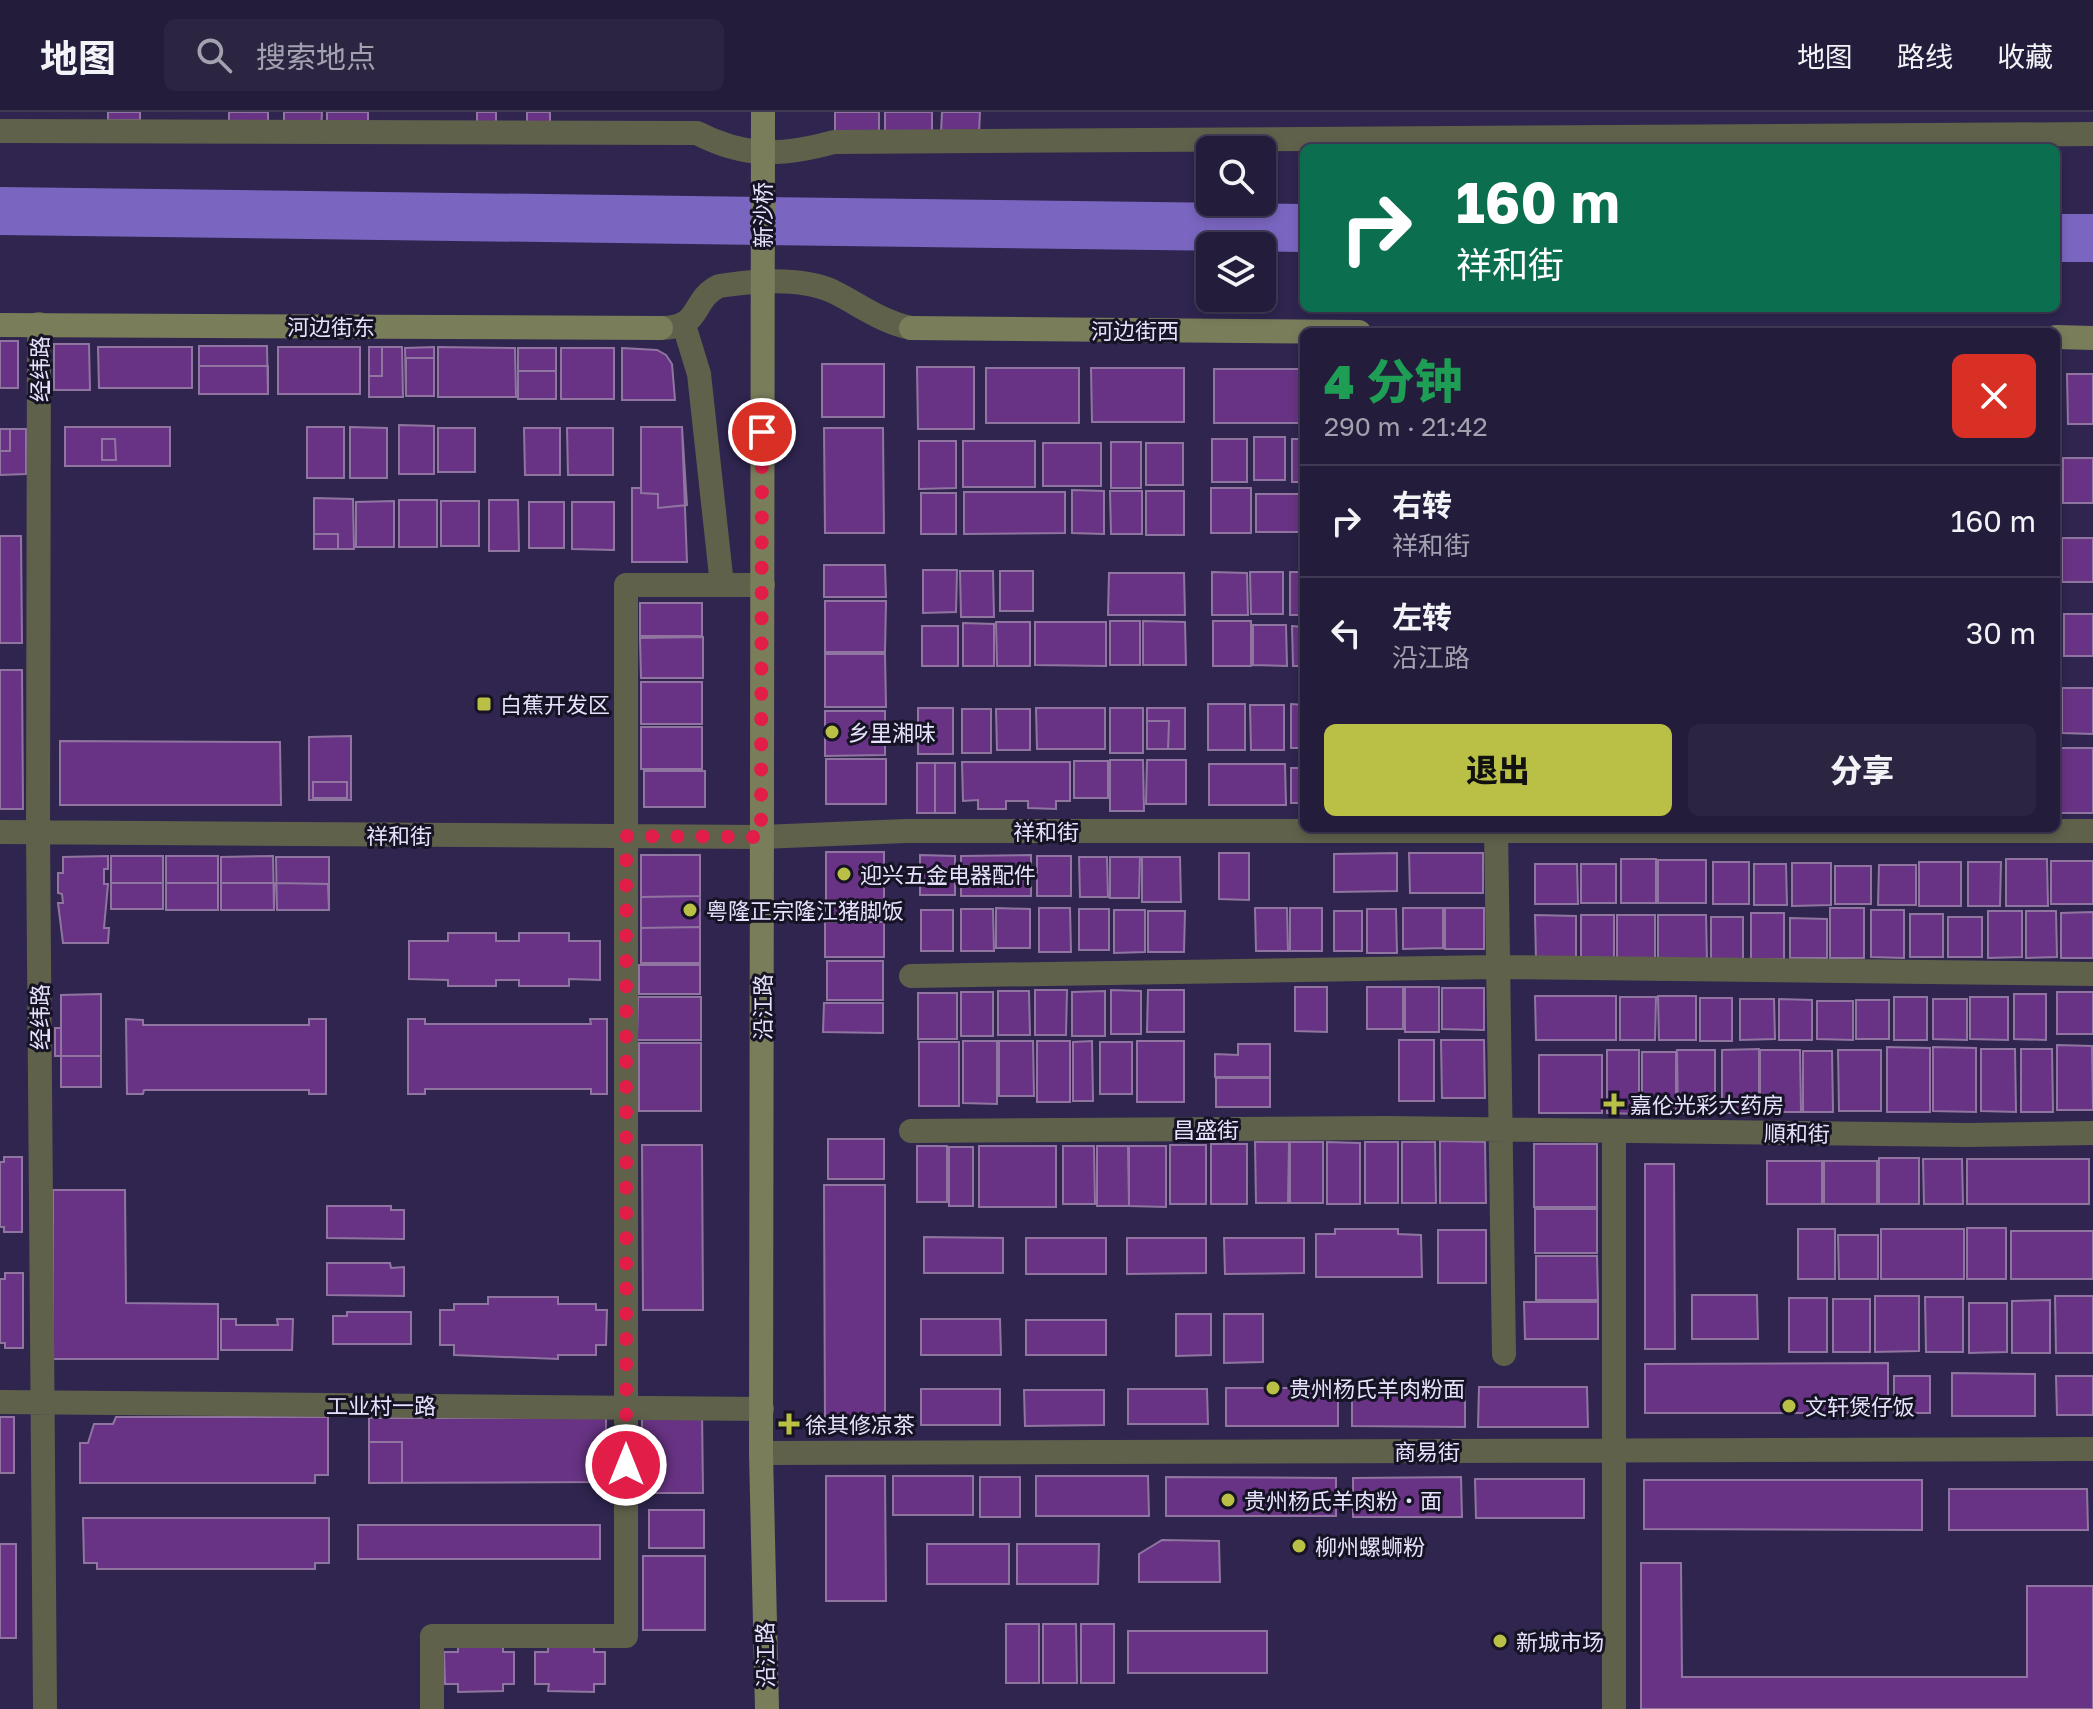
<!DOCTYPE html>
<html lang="zh">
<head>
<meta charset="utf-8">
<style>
  :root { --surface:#231c3b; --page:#2b2542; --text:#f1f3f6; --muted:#a3a1af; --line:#403a55; --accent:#bac045 }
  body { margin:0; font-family:"Golos Text","Noto Sans SC",sans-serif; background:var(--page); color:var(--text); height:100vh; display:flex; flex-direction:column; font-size:30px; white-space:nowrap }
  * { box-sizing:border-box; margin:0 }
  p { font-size:26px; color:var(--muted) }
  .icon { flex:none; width:44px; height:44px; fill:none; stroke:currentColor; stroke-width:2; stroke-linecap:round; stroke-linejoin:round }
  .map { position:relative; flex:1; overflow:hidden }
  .side { position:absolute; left:1300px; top:216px; width:760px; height:504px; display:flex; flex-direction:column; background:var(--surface); border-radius:12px; box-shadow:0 4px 12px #0003,0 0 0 2px var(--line) }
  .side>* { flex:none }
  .top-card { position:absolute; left:1300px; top:32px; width:760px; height:168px; border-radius:12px; box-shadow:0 4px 12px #0003,0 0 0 2px var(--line); background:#0b6e4f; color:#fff; overflow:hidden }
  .tools { position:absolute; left:1196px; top:24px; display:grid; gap:16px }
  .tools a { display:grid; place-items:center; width:80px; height:80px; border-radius:12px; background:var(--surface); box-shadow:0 4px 12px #0003,0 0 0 2px var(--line); font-size:40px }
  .pin { position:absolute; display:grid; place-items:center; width:68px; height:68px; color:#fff; margin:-34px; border:4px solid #fff; border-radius:50%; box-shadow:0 2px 8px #0007 }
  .me { position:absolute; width:88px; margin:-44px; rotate:0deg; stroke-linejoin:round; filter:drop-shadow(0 0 6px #0008) }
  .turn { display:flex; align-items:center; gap:28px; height:168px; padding:0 24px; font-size:36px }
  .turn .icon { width:104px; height:104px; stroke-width:2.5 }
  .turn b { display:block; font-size:56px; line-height:68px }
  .round { display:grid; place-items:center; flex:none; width:84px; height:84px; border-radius:12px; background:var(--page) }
  .overview { display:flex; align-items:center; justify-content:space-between; height:136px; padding:0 24px }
  h1 { font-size:48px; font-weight:800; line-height:60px; color:#1e9e55 }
  .cta { display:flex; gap:16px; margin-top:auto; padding:16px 24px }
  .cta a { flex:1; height:92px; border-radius:12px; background:var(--accent); color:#111; font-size:32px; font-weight:800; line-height:92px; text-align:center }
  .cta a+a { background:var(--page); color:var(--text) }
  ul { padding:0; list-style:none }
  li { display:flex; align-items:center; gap:24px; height:112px; padding:0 24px; border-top:2px solid var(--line) }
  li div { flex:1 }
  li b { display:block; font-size:30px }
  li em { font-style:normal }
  header { display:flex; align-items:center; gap:48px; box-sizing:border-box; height:112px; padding:0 40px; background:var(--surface); border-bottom:2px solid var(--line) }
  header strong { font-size:38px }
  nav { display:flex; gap:44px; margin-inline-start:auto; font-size:28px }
  .search { width:560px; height:72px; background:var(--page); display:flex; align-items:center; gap:20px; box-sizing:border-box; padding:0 28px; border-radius:12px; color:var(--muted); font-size:30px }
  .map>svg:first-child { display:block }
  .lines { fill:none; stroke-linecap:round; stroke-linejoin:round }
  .river { stroke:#7a66c0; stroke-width:48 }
  .building { fill:#683384; stroke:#9075a1; stroke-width:2 }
  .street { stroke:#5f614b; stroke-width:24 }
  .secondary { stroke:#7a7d5a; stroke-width:24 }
  .route { stroke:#e11d48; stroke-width:14; stroke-dasharray:0 25.2 }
  .poi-dot { fill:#bac045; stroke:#161325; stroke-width:3 }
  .labels { text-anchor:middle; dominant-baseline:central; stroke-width:6; stroke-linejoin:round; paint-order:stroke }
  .street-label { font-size:22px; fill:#e6e2fd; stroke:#161325 }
  .poi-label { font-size:22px; fill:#e6e2fd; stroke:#161325; text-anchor:start }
</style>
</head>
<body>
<header>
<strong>地图</strong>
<div class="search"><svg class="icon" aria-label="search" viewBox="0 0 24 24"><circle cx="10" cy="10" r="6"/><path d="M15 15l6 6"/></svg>搜索地点</div>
<nav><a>地图</a><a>路线</a><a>收藏</a></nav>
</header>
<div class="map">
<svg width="2093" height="1597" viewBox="0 0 2093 1597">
  <rect width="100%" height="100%" fill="#2f254f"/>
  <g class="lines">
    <path class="river" d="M0,99L1304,116
      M2056,126H2093"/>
  </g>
  <path class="building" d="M108,0H140V8H108Z
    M229,0H268V18H229Z
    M284,0H322L321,19L284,18Z
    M327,0H368V19L327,18Z
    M477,0H496V14H477Z
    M527,0H550V14H527Z
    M835,0H879V20H835Z
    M885,0H932V22L885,21Z
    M942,0H980L979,22L941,21Z
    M0,229H18V276H0Z
    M54,232H89L90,278H54Z
    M199,234H267L268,282H199Z
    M98,235H192V276H99Z
    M278,235H360V282H278Z
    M369,235H402L403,285H369Z
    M382,235H402L403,285H369V264H382Z
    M434,235V284H406L405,236Z
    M438,235L515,236L516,285H438Z
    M518,236H556V287H518Z
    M561,236H614V287H561Z
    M622,236L657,238L666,243L672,252L675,288H622Z
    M406,246H434V284H406Z
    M822,252H884V305H822Z
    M199,254H268V282H199Z
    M917,255H974V317H918Z
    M986,256H1079V311H986Z
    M1091,256H1184V310H1092Z
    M1214,257H1304V311H1214Z
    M518,259H556V287H518Z
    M2067,262H2093V312H2068Z
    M399,313L434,314V362H399Z
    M65,315H170V354H65Z
    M307,315H344V366H307Z
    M350,315L387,316V366H350Z
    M641,315H682L687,450H632V376H641Z
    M641,315H682L687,393L658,396V382L641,381Z
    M438,316H475V360H438Z
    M524,316H560V363H525Z
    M567,316H613V363H568Z
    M824,316H883L884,421H825Z
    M0,317H26V362L0,363Z
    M10,317H26V362L0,363V339H10Z
    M1254,325H1285V368H1254Z
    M102,327H115L116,348H102Z
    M1212,327H1247V370H1212Z
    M1292,327H1304V370H1292Z
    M919,329H956V376L919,377Z
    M963,329H1035V375H963Z
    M1111,330H1141V376H1111Z
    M1043,331H1101V374H1043Z
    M1146,331H1183V373H1146Z
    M2063,346H2093V391H2063Z
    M1211,376H1251V421H1211Z
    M1072,378L1104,379V422L1072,421Z
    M1110,379H1142V422H1111Z
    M1146,379H1184V423H1146Z
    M964,380H1065V421L964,422Z
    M921,381H956V422H921Z
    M1256,382H1304V420H1256Z
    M314,386L353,387L354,437H314Z
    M399,388H437V435H399Z
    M489,388H518L519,439H489Z
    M394,389V435H356V390Z
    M441,389H479V434H441Z
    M529,390H564V436H529Z
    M572,390H614V438L572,437Z
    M314,422H338V437H314Z
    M0,424H21L22,531H0Z
    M2062,426H2093V470H2062Z
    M824,453H885L886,485H824Z
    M923,458H957L956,500L923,501Z
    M960,459H993L994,505H961Z
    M1000,459H1033V499H1000Z
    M1212,460L1247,461L1248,503H1212Z
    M1250,460H1283V502H1251Z
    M1290,460H1304V503H1290Z
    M1109,461H1184L1185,503H1108Z
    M825,489H886L885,540H825Z
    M640,491H702V524H640Z
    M2064,502H2093V544H2064Z
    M1110,509H1140V553H1110Z
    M1143,509L1185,510L1186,553H1143Z
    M1213,509H1251V554H1213Z
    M996,510H1030V554H997Z
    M1035,510H1106V554L1035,553Z
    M963,511L994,512V554H963Z
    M1253,513H1286L1287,554L1253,553Z
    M922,514H958V554H922Z
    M1292,514L1304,515V554H1293Z
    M703,525V566H641L640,526Z
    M825,542H885L886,595H825Z
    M0,558H22L23,697H0Z
    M641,570H702V612H641Z
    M2062,576H2093V622L2062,621Z
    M1208,592H1245V638H1208Z
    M1291,592L1304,593V636H1291Z
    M1250,593H1284V638H1251Z
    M918,596H953V642H918Z
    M1036,596H1105V637H1037Z
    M1110,596H1143V641H1110Z
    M1147,596H1185V637H1147Z
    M962,597H991V641H962Z
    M996,597H1030V638H997Z
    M825,599H885V643L825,644Z
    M1147,609H1169L1168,637H1147Z
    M641,615H702V657H641Z
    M351,624V688H309V625Z
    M60,629L280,630L281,693H60Z
    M2056,636H2093V701H2056Z
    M826,647H886V692H826Z
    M1110,648H1143L1144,699H1110Z
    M1147,648H1186V692H1146Z
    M1074,649H1108V686H1074Z
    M962,650H1070V689H1056V697L1028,696V689H1006V697H978V688L963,689Z
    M917,651H955V701H917Z
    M935,651H955V701H935Z
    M1209,652H1285L1286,693H1209Z
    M1291,656H1304V691H1291Z
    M644,659H705V695H644Z
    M313,670H347V686H313Z
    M826,740H884V807H826Z
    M1219,741H1249V788L1219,787Z
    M1397,741V779L1334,780V742Z
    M1409,741H1483V781H1410Z
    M641,743H700V784L641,785Z
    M641,743H700V851H641Z
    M920,743L955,744V783H920Z
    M1031,743V784H961V744Z
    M108,744V757H104V772H108L104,816H109L108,831H63L58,791H63L62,782L58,781V761H63V745Z
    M111,744H163V797H111Z
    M166,744H218V798H166Z
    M273,744L274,798H221V745Z
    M1037,744H1071V784H1037Z
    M276,745H329V798H277Z
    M1079,745H1107L1108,785H1080Z
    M1110,745H1140L1139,786H1110Z
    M1142,745H1180L1181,790H1142Z
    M1621,747H1656V791H1621Z
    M2006,747H2047L2048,794H2006Z
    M1658,748H1706V791H1658Z
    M2051,749H2093V792H2051Z
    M1713,750H1749V792H1713Z
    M1919,750H1961V794H1919Z
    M1968,750H2001L2000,794H1968Z
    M1792,751H1831V793L1792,794Z
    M1535,752H1577L1578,792H1535Z
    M1581,752H1616V791H1581Z
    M1754,752H1786L1787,793H1754Z
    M1879,753H1916V793H1878Z
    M1835,754H1871V792H1835Z
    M111,771H163V797H111Z
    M166,771H218V798H166Z
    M221,771H274V798H221Z
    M276,771L328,772L329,798H277Z
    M996,796L1030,797V836H996Z
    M1039,796H1070L1071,840H1039Z
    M1255,796H1287L1288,839H1256Z
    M1290,796H1322V839H1290Z
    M1403,796H1443V836L1403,837Z
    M1445,796H1484V837H1445Z
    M1830,796H1864V846H1830Z
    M961,797H993L994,839H961Z
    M1079,797H1109V838H1079Z
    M1367,797H1396L1397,841H1367Z
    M921,798H953V839H921Z
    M1114,798H1145V840L1114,841Z
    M1871,798H1904V846L1871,845Z
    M1148,799H1185L1184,840H1148Z
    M1334,799H1362V839H1334Z
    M1988,799H2022V845L1988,846Z
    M2026,799H2056L2057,845L2026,846Z
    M2093,800V846H2061V801Z
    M1751,801H1784V847H1751Z
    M1910,802H1943V845H1910Z
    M1535,803L1576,804V850L1536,849Z
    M1581,803H1614V848H1581Z
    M1617,803H1655V848H1617Z
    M1658,803H1706L1707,849H1658Z
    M1711,805H1743V849L1711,850Z
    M1948,805H1982V845H1948Z
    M1790,806L1827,807V846H1790Z
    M825,810H884V845H825Z
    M700,815V851H641V816Z
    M448,821H496V829H519V821H569V829H600V868L569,867V874H519V868H496V874H448V868L409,867V829H448Z
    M827,849H883V888H827Z
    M639,853H700V882H639Z
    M1295,875H1327V920L1295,919Z
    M1367,875H1403V917H1367Z
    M1405,875H1439V920H1405Z
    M1442,876H1484V918L1442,917Z
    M1035,878H1067L1066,923H1035Z
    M1111,878L1141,879V922H1111Z
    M1148,878H1184V920H1147Z
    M998,879H1029L1030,923H998Z
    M1105,879V924H1072V880Z
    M961,880H993V924H961Z
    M2057,880H2093V922H2057Z
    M918,881H957V927H918Z
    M101,882V944H55V916H61V883Z
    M101,882V975H61V883Z
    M2014,882H2046V928L2014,927Z
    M1535,884H1616V928H1536Z
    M1658,884H1696V928H1659Z
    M638,885H701V928H637Z
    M1620,885H1656L1655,928H1620Z
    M1894,885H1927V928H1894Z
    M1970,885H2008V928L1970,927Z
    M1700,886H1732V929H1700Z
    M1740,887H1774L1775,927L1740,928Z
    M1779,887L1812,888V928H1779Z
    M1933,887H1967V928L1933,927Z
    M1856,888H1889V927H1856Z
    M1817,889H1853V928L1817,927Z
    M824,891H883V921L823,920Z
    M126,907L143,908V913H309V907H326V982H309V978H144L143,982H127Z
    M408,907H425V912H591L590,907H607V982H591V977H425V982H408Z
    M1399,928H1434V989H1399Z
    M1441,928H1484L1485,986H1442Z
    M963,929H997V992L963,991Z
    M999,929H1033L1034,984H999Z
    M1037,929H1070V990H1037Z
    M1092,929L1093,989H1073V930Z
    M1137,929H1184V990H1137Z
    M919,930H959V994H919Z
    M1100,930H1132V982H1100Z
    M639,931H701V999H639Z
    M1238,932H1270V965H1215V942L1238,943Z
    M2057,933L2092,934L2093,998H2057Z
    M1887,935L1930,936V1000H1887Z
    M1933,935L1976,936V1000L1933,999Z
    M1759,937V1001H1722V938Z
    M1981,937H2015L2016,1000L1981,999Z
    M2021,937H2052L2053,1000H2021Z
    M1607,938H1639V1002L1607,1001Z
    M1677,938H1715V1001H1678Z
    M1760,938H1800L1801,1000H1760Z
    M1838,938H1881V999H1839Z
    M1803,939H1832L1833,1000H1803Z
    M1642,940H1676V1001H1642Z
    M1539,943H1602V1001H1539Z
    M1216,966H1270V995H1216Z
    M828,1027H884V1067H828Z
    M1440,1029L1485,1030L1486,1091H1440Z
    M1255,1030H1289L1288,1091H1256Z
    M1290,1030H1323V1091H1290Z
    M1327,1030L1360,1031V1092H1327Z
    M1365,1030H1398V1091H1365Z
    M1402,1030H1435L1436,1091H1402Z
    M1211,1032H1247V1092H1211Z
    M1534,1032H1597V1095H1534Z
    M642,1033H702L703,1198H643Z
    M1170,1033H1206V1092H1170Z
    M917,1034H947V1090H917Z
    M979,1034H1056V1095H979Z
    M1063,1034H1094L1095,1092H1063Z
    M1097,1034H1128L1129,1094H1097Z
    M1129,1034H1166V1095L1129,1094Z
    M949,1035H973V1094H949Z
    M4,1045H22V1120H4V1115H0V1050H4Z
    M1879,1046H1919V1092H1879Z
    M1923,1047H1962L1963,1092H1924Z
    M1967,1047H2089V1092H1967Z
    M1767,1049H1822V1092H1767Z
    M1824,1049H1877V1092H1824Z
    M1645,1052H1674L1675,1237H1645Z
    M824,1073H885V1316H825Z
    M53,1078H125L126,1191L218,1192V1247H53Z
    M327,1094H391V1098H404V1127L327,1126Z
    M1535,1097H1597V1141H1535Z
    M1967,1116H2006V1167H1967Z
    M1335,1117H1398V1122L1421,1123L1422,1165H1316V1122H1335Z
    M1798,1117H1835V1167H1798Z
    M1881,1117H1964V1167H1881Z
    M1438,1118H1486V1171H1438Z
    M2011,1119H2093V1167H2011Z
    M1838,1123H1878V1167H1839Z
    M924,1125L1003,1126V1161H924Z
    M1026,1126H1106V1162H1026Z
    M1127,1126H1206V1161L1127,1162Z
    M1224,1126H1304V1161L1225,1162Z
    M1536,1144H1597L1598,1188H1536Z
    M327,1151H390L391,1156L404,1155V1184L327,1183Z
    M5,1161H23V1236H5V1231H0V1167H5Z
    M1692,1183H1757L1758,1227H1692Z
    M1875,1184H1919V1239L1875,1240Z
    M2055,1184H2093V1241H2056Z
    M488,1185H558V1192H596V1198H607L606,1233H596V1243H558V1247L454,1243V1233H440V1198H454V1192H488Z
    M1925,1185H1963V1240H1926Z
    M1789,1186H1827V1240H1789Z
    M1833,1187H1870V1240H1833Z
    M2050,1188V1241H2012V1189Z
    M1524,1190H1598V1227H1525Z
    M1969,1191H2007V1240L1969,1241Z
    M347,1200H411V1232H333V1204H347Z
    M1176,1202H1211V1243L1176,1244Z
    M1224,1202H1263V1250L1224,1251Z
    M221,1207H236V1213H278L277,1207H293L292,1238H221Z
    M921,1207H1000L1001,1243H921Z
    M1026,1208H1106V1243H1026Z
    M1888,1251V1301H1645V1252Z
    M1952,1261L2035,1262V1304H1952Z
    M1894,1264H1930V1301H1894Z
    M2056,1264H2093V1303H2057Z
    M1479,1275H1587L1588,1315H1478Z
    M1226,1276H1338V1314H1226Z
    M1352,1276H1465V1315L1352,1314Z
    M921,1277H1000V1313H921Z
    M1128,1277H1207L1208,1312H1128Z
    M1024,1278H1104V1313L1025,1314Z
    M642,1297H702L703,1381H642Z
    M0,1305H14V1361H0Z
    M0,1305H14V1361H0Z
    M116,1305H328V1363H315V1371H80V1331H88L94,1312H113Z
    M369,1306H606V1362H595V1370L369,1371Z
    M369,1330H402V1371H369Z
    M826,1364H885L886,1489H826Z
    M893,1364H973V1403H893Z
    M1036,1364H1148L1149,1404H1036Z
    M980,1365H1020V1405H980Z
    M1166,1365L1336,1366V1404H1166Z
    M1461,1365L1462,1405H1353V1366Z
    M1475,1367H1584V1406H1476Z
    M1644,1368H1922V1418L1644,1417Z
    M1949,1377H2087L2088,1418H1949Z
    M649,1398H704V1436H649Z
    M83,1406H329V1451H315V1457H97V1451H84Z
    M358,1413H600V1447H358Z
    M1162,1428L1219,1429L1220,1470H1139V1442Z
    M0,1432H16V1526H0Z
    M927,1432H1009V1472H927Z
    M1017,1432H1099L1098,1472H1017Z
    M643,1444H705V1518H643Z
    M1641,1451H1681L1682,1565H2027V1474H2093V1597H1641Z
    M1006,1512H1039V1571H1006Z
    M1043,1512H1076L1077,1571H1043Z
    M1081,1512H1114V1571H1081Z
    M1128,1519H1267V1561H1128Z
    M594,1530V1540H605V1572H594V1580L548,1579L549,1572H535V1540H548V1531Z
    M458,1531H503V1540H514V1572H503V1579L458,1580V1572H445L444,1540H458Z"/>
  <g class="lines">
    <path class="street" d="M0,19L697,21C745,46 783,44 834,30L2093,22
      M39,212L38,720L45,1597
      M684,213L699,262L722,473
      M661,216C703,216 690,188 719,174C752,169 801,165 832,179C859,192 881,210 911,216
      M1496,716L1504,1242
      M0,720L761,725L905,719H2093
      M911,864L1498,855L2093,862
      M911,1019L1387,1016L1967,1023L2093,1021
      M1614,1019V1597
      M0,1290L762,1297
      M761,1341L2093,1337
      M432,1597V1524H626V473H763"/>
    <path class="secondary" d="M763,0L761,1341L767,1597
      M0,213L661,216
      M911,216L1359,220
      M2056,225L2093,226"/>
  </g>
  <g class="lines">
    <path class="route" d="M626,1353V724L761,725L762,320"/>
  </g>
  <g class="poi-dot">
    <rect x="476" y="584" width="16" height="16" rx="4"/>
    <circle cx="832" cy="620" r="8"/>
    <circle cx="844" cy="762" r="8"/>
    <circle cx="690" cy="798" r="8"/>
    <path d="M1610 980h8v8h8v8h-8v8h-8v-8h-8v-8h8z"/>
    <circle cx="1273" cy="1276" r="8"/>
    <circle cx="1789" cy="1294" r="8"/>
    <path d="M785 1300h8v8h8v8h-8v8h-8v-8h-8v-8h8z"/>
    <circle cx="1228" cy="1388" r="8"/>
    <circle cx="1299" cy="1434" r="8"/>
    <circle cx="1500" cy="1529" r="8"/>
  </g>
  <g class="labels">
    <g class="street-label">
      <text transform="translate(762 103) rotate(-90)">新沙桥</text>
      <text x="331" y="214">河边街东</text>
      <text x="1135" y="218">河边街西</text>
      <text transform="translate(39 257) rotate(-90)">经纬路</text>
      <text x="1046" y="719">祥和街</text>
      <text x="399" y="723">祥和街</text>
      <text transform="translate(762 895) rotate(-90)">沿江路</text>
      <text transform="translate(39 905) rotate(-90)">经纬路</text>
      <text x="1206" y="1017">昌盛街</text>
      <text transform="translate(1797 1021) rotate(1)">順和街</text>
      <text x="381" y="1293">工业村一路</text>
      <text x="1427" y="1339">商易街</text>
      <text transform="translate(765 1543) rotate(-91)">沿江路</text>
    </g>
    <g class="poi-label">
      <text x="500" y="592">白蕉开发区</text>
      <text x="848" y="620">乡里湘味</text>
      <text x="860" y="762">迎兴五金电器配件</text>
      <text x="706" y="798">粤隆正宗隆江猪脚饭</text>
      <text x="1630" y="992">嘉伦光彩大药房</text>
      <text x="1289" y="1276">贵州杨氏羊肉粉面</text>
      <text x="1805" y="1294">文轩煲仔饭</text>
      <text x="805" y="1312">徐其修凉茶</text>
      <text x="1244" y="1388">贵州杨氏羊肉粉・面</text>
      <text x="1315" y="1434">柳州螺蛳粉</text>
      <text x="1516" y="1529">新城市场</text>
    </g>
  </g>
</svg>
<div class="tools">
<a><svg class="icon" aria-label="search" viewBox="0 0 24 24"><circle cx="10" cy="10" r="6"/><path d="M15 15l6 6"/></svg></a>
<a><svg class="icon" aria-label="layers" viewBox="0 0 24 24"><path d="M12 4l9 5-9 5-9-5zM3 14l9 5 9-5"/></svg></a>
</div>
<div class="pin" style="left:762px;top:320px;background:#d93025"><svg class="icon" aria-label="arrive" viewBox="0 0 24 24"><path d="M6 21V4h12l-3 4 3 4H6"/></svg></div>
<svg class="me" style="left:626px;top:1353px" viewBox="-20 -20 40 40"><circle r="17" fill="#e11d48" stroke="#fff" stroke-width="3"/><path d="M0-11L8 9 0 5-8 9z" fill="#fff"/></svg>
<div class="top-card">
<div class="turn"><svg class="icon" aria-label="right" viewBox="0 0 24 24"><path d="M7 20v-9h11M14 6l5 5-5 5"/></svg><div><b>160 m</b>祥和街</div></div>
</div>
<section class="side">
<div class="overview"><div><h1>4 分钟</h1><p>290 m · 21:42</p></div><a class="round" style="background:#d93025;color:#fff"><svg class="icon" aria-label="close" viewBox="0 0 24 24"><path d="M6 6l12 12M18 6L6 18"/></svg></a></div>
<ul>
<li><svg class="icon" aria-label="right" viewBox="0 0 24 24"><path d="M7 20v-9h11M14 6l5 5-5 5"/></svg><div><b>右转</b><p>祥和街</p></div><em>160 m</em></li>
<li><svg class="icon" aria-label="left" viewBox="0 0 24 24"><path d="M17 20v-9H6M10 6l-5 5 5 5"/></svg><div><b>左转</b><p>沿江路</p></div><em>30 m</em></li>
</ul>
<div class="cta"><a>退出</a><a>分享</a></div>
</section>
</div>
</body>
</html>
